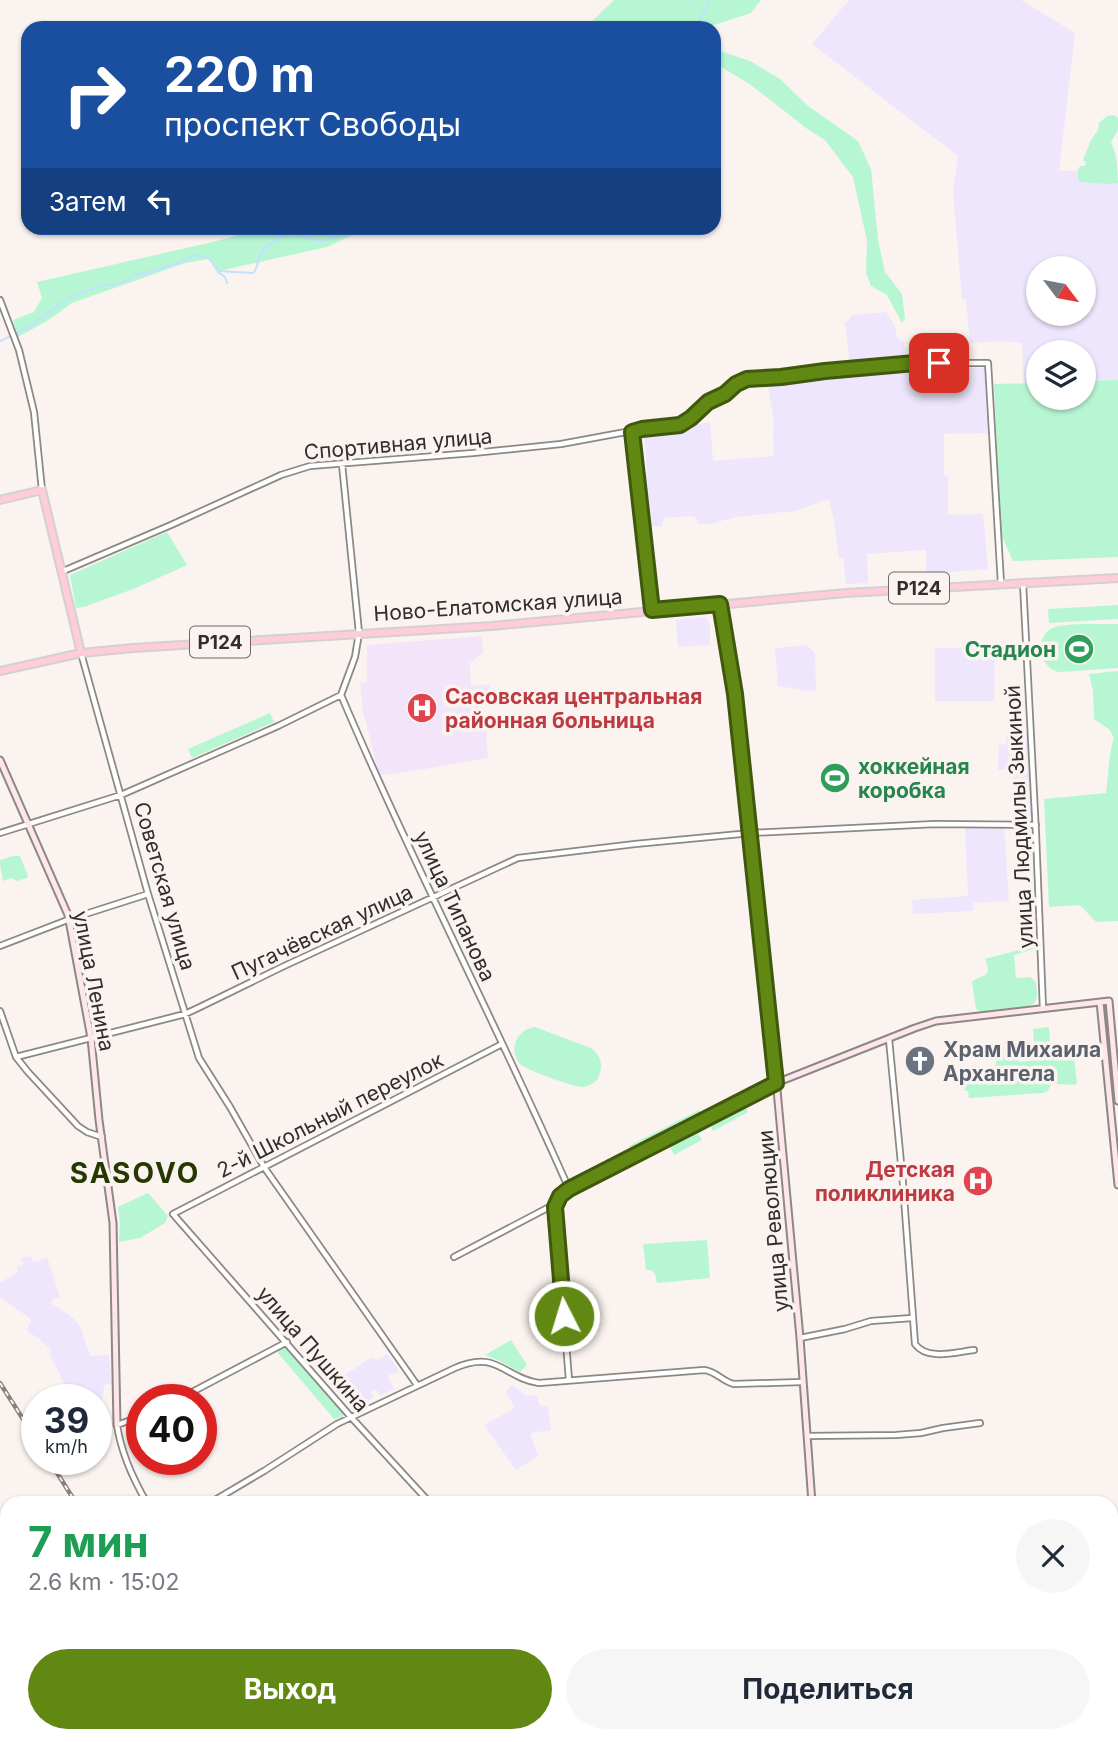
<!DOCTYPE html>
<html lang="ru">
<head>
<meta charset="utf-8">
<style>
  :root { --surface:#fff; --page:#f6f6f7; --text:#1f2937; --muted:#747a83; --accent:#618812 }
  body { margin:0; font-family:Inter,sans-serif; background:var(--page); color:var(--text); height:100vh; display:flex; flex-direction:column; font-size:26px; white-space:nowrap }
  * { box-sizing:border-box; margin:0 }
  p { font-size:23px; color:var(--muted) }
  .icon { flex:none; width:38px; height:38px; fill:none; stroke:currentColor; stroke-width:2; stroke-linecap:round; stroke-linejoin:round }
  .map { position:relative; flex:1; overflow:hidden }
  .side { position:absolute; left:0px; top:1496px; width:1118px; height:247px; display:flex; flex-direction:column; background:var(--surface); border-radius:21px 21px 0 0; box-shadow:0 2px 5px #0004 }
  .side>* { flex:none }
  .guide { position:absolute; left:21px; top:21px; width:700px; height:214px; border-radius:21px; box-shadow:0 2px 5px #0004; background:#1a4fa0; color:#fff; overflow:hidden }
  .needle { width:46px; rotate:122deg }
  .fabs { position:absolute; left:1026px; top:256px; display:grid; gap:14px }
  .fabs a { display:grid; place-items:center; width:70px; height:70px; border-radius:50%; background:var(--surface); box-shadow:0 2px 5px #0004; font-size:35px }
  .speed { position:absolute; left:21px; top:1384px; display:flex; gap:14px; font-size:35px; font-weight:700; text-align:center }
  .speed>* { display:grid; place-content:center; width:91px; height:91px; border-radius:50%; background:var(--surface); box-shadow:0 2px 5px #0004; line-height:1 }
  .speed small { font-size:18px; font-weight:400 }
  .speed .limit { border:10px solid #d22; background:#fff; color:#111 }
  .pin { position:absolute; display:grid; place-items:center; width:60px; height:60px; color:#fff; margin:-30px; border-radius:14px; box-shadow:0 4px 10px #0006 }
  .me { position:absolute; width:77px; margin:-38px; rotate:355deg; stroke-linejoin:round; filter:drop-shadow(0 0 5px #0008) }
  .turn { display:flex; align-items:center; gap:24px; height:147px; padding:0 28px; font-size:32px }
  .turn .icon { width:91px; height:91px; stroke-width:2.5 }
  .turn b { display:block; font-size:49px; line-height:60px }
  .then { display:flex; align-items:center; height:66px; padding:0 28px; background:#0003; gap:14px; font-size:26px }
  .round { display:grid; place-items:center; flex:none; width:74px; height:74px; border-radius:37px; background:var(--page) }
  .headline { display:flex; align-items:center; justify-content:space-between; height:119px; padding:0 28px }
  h1 { font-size:42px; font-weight:700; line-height:52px; color:#1e9e55 }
  .button { display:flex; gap:14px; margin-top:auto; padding:14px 28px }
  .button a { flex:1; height:80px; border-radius:42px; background:var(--accent); color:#fff; font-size:28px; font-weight:700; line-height:80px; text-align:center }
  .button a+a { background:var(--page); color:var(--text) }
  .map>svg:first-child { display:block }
  .industrial { fill:#eee6fc; fill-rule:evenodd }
  .medical { fill:#f3e5f9 }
  .green { fill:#b7f6d3 }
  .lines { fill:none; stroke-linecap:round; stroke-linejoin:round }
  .stream { stroke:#c2e1fe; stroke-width:2 }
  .tertiary-casing { stroke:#8e8884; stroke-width:8 }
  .secondary-casing { stroke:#8e8884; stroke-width:9 }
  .primary-casing { stroke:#d2d1d1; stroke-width:10 }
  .tertiary { stroke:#fff; stroke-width:4.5 }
  .secondary { stroke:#ffe6ed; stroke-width:5 }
  .primary { stroke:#ffccda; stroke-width:6 }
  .rail-casing { stroke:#86817f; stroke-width:4.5 }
  .rail { stroke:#faf3ef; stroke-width:2; stroke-dasharray:5; stroke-linecap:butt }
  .route-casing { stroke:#3f580c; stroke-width:18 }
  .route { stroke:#618812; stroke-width:12 }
  .labels { text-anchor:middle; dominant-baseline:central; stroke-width:7; stroke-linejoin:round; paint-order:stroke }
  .shield { fill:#faf3ef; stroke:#6d6967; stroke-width:2 }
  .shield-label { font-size:19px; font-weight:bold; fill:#312e2d }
  .street-label { font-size:21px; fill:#312e2d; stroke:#faf3ef }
  .leisure-label { font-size:21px; font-weight:bold; fill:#27864d; stroke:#faf3ef; text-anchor:end }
  .health-label { font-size:21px; font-weight:bold; fill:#be3a42; stroke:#faf3ef; text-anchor:start }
  .worship-label { font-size:21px; font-weight:bold; fill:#5b616d; stroke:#faf3ef; text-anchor:start }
  .district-label { font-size:28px; font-weight:bold; letter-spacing:2px; fill:#253801; stroke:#faf3ef }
</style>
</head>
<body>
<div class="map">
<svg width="1118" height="1742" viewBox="0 0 1118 1742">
  <rect width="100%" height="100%" fill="#faf3ef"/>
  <path class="industrial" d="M849,0H1021L1075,33L1059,171H1078L1077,176L1117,183L1118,180V380L1083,381V352H1038V383L1024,384L1022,343L1001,341L970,343L966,299H962L953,192L958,156L812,44ZM1038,268H1083V313H1038Z
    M886,312L895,326L897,338L904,341L905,356L901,359L892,360V362L850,365L845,322L850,320V317L853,315Z
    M984,368L988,433L944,434V475L948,476V515L983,514L988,569L950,572L926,579V550L867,554L868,583L846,584L843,558H839L834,521L829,499L794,511L736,517L709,524H698L696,518L692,516L663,518L662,526L648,527L647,515L651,514L650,509L647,508L643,473L647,472L644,433L710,422L713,461L774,456L773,435L774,420L768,386L795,384V380L810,379V375Z
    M706,617L710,626V645L678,647L676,620Z
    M806,645L815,653L816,690L809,691L778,686L775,650L777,648Z
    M935,648L995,649L994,701H935Z
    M1028,732L1032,816L1015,819L1012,769L998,770L999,745L1006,744V734Z
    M1004,825L1009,901L973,903V911L913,914L912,900L968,896L965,827Z
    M31,1256L33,1262L47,1258L48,1260L60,1297L53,1299L51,1303L73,1318L80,1326L90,1356L109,1355L111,1384L104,1385L102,1404L96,1408V1400H77L61,1379L60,1374L49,1354L52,1351L38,1338L27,1331L31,1319L0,1297V1283L18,1272L17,1267L23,1265L21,1258Z
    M387,1354L399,1371L388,1376L394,1389L380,1396L376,1389L371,1392L374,1398L359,1405L338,1379L371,1358L378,1360Z
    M512,1385L527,1396L536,1395L541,1407L548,1406L551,1430L530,1433L538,1456L516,1470L484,1425L515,1408L506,1392Z
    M849,1736H1040L1042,1742H843Z"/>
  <path class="medical" d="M482,636L483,653L470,663L471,686L490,684L492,703L481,705L482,728H486L488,758L425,769L381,775L379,774L363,711L360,683L367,682V645Z"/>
  <path class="green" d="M614,0H761L751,13L714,25L713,28H585Z
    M714,49L750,61L780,79L808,106L858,141L871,169L878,240L885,272L902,294L905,319L902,323L887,295L871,286L866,273L867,241L853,177L825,140L806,128L751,85L723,68L714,65Z
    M1114,115L1118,118V130L1111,142C1118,156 1117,168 1118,183L1108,184L1082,182L1079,181C1077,175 1077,171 1080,166H1085L1086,162L1083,160L1091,140L1098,130L1099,123L1107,116Z
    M264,228H367L327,247L219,271L208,259L185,263L72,303L47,321L18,337L13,320L34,312L42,298L37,282L217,241Z
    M1118,380V557L1013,561L1004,541L1001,537L994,384L1038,383V397H1083V381Z
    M167,532L187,565L136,588L84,607L76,608L70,575Z
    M1118,605V619L1049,623L1048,609Z
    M1110,624H1118V668L1060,672C1038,669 1033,634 1055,627C1066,623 1097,624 1110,624Z
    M1118,671V921L1096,922L1080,905L1049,907L1044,799L1106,793C1109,774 1108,756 1114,738L1110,730L1094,719L1093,691L1089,674Z
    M270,713L274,722L192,758L188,749Z
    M13,856H20L28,876L27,878L17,881L11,878L3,881C2,874 0,868 0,860Z
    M1038,945L1037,948L1014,955L1016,978L1030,977L1036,982C1037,993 1040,1003 1028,1006L980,1012L976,1009L972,982C983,973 993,979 985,959Z
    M535,1027L591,1048C602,1057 604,1067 597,1080C592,1084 588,1087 582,1087C574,1087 526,1070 520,1064C507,1049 518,1029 535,1027Z
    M1049,1027L1051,1058L1074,1057L1077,1084C1068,1086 1060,1083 1051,1084L1048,1091L1043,1093L969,1098L968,1091H965L964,1085L970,1084L969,1077L982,1078L985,1067L994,1069L1001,1047L1017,1046L1019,1062L1035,1060L1033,1029Z
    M772,1088L775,1093L746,1108L748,1112L713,1131L709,1123L710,1120Z
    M699,1110L700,1113L698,1118L633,1151L630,1150L629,1146Z
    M701,1125H704L706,1129L698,1134L702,1140L674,1155L669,1145V1142Z
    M148,1193L168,1216L165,1223L140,1238L119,1242L120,1221L118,1207Z
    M707,1240L710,1278L657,1283L655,1274L651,1270H646L643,1244Z
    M511,1340L527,1365L520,1372L500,1361L485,1355Z
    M284,1346L344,1413L343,1416L334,1419L277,1352Z"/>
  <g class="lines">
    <path class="stream" d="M697,28L709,0
      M219,271L253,273C258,268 257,264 259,257C264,246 280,237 290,232C296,233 301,236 307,238C323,243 338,239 349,228
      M0,341L27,328L71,296L101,286L122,283L136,274L154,271L189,259L194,255L209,258L219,273L225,277L227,283
      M160,1742L163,1736"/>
    <g class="tertiary-casing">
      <path id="tertiary" d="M0,300L19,350L34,412L42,490
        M632,432L652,610
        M342,464L359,633L355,657L341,695C412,862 496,1023 569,1189
        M61,572L171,525L281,475L310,466L473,453L561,444L642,429L680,425L691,418L708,402L725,394L736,385L747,379L915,363H988L1001,584
        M1023,583L1036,834L1043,1009
        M81,653L148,894L199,1058L230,1107L264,1167L417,1385
        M0,833L121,795L278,726L341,695
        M0,946L70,919L148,894
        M0,1011L16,1057L28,1072L78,1126L87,1132L102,1137
        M889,1039L903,1184L915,1344C927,1361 956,1352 974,1350
        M16,1057L185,1014L198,1008L282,967L518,858L635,844L751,833L935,824L1036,825
        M454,1257L555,1204
        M800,1338L845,1329L871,1321L912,1318
        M569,1380L555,1207L560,1196L569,1189L776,1083
        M177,1400L287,1342
        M142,1416L117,1425C121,1452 133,1479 147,1503
        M807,1436L896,1435L921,1433L943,1428L980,1423
        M210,1503L264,1471L337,1424L455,1368C497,1349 504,1378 539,1383L704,1370C716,1371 723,1382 734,1384L802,1382
        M430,1503L351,1417L173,1214L502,1044
        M1111,1541H1118
        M641,1736L646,1742"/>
    </g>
    <g class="secondary-casing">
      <path id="secondary" d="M720,603L735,694L768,993L800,1338L812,1503
        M0,760L68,915L91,1038L99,1120L113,1223L117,1425
        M1100,1002L1118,1185
        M776,1083L915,1028L936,1021L1109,1001L1118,1101
        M837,1736V1742"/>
    </g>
    <g class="primary-casing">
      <path id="primary" d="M0,500L42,490L81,653
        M0,671L81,653L133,648L492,626L846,593L1118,578"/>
    </g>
    <use href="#tertiary" class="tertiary"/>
    <use href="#secondary" class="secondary"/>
    <use href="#primary" class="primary"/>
    <g class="rail-casing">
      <path id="rail" d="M0,1383L37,1441
        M49,1460L76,1503
        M207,1736L208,1742"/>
    </g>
    <use href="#rail" class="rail"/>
  </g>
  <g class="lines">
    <g class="route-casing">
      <path id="route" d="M564,1316L555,1207L560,1196L569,1189L776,1083L735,694L720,604L652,610L632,432L642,429L680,425L691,418L708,402L725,394L736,384L747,379L781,377L825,371L915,363H939"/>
    </g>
    <use href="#route" class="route"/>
  </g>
  <defs>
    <g id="stadium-disc" transform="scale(1.575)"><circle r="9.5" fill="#2e9e5b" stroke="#faf3ef"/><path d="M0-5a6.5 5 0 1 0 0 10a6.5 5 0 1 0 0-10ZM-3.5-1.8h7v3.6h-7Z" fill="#fff"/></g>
    <g id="hospital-disc" transform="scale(1.575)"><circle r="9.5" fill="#e0444e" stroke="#faf3ef"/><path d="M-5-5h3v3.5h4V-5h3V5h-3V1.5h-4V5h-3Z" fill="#fff"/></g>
    <g id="church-disc" transform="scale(1.575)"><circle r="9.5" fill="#6b7280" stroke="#faf3ef"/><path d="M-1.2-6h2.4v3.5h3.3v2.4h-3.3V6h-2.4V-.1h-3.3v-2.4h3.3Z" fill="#fff"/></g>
  </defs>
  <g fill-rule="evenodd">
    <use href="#stadium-disc" x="1079" y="649"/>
    <use href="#hospital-disc" x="422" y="708"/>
    <use href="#stadium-disc" x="835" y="778"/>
    <use href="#church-disc" x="920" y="1061"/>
    <use href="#hospital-disc" x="978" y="1181"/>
  </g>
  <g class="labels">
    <g class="shield">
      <rect x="889" y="572.5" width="60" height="31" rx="5"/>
      <rect x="190" y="626.5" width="60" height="31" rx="5"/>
    </g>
    <g class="shield-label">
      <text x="919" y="588">Р124</text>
      <text x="220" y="642">Р124</text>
    </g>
    <g class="street-label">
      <text transform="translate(398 444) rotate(-5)">Спортивная улица</text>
      <text transform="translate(498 605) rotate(-4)">Ново-Елатомская улица</text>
      <text transform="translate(1019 817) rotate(-93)">улица Людмилы Зыкиной</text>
      <text transform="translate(165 886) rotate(74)">Советская улица</text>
      <text transform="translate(455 906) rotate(65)">улица Типанова</text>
      <text transform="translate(322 932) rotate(-25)">Пугачёвская улица</text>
      <text transform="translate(94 981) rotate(79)">улица Ленина</text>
      <text transform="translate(330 1115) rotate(-27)">2-й Школьный переулок</text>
      <text transform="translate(773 1221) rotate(-95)">улица Революции</text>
      <text transform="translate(313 1349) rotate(49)">улица Пушкина</text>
    </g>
    <g class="leisure-label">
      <text x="1056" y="649">Стадион</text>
      <text x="858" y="766" text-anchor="start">хоккейная<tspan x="858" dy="24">коробка</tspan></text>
    </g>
    <g class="health-label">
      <text x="445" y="696">Сасовская центральная<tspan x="445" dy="24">районная больница</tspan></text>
      <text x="955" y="1169" text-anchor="end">Детская<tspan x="955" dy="24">поликлиника</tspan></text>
    </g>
    <g class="worship-label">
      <text x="943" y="1049">Храм Михаила<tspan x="943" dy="24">Архангела</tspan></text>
    </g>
    <g class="district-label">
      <text x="135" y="1173">SASOVO</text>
    </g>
  </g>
</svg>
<div class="fabs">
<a><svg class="needle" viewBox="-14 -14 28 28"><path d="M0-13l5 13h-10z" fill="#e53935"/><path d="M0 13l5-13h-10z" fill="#747a83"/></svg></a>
<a><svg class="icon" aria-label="layers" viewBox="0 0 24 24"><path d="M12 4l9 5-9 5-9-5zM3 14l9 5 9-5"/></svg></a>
</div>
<div class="speed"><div>39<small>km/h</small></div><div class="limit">40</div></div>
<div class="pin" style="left:939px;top:363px;background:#d93025"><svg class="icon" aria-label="arrive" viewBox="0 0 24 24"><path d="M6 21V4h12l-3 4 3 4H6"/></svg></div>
<svg class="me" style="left:564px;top:1316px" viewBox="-20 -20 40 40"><circle r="17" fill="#618812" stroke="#fff" stroke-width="3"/><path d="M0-11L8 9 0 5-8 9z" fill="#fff"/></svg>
<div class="guide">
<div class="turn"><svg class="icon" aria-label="right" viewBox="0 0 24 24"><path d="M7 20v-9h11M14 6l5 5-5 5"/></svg><div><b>220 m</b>проспект Свободы</div></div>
<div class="then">Затем<svg class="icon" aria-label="left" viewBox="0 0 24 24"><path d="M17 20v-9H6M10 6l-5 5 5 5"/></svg></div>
</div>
<section class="side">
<div class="headline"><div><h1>7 мин</h1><p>2.6 km · 15:02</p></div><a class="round"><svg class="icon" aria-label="close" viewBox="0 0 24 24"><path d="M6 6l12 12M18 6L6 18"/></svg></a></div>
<div class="button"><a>Выход</a><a>Поделиться</a></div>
</section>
</div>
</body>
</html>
